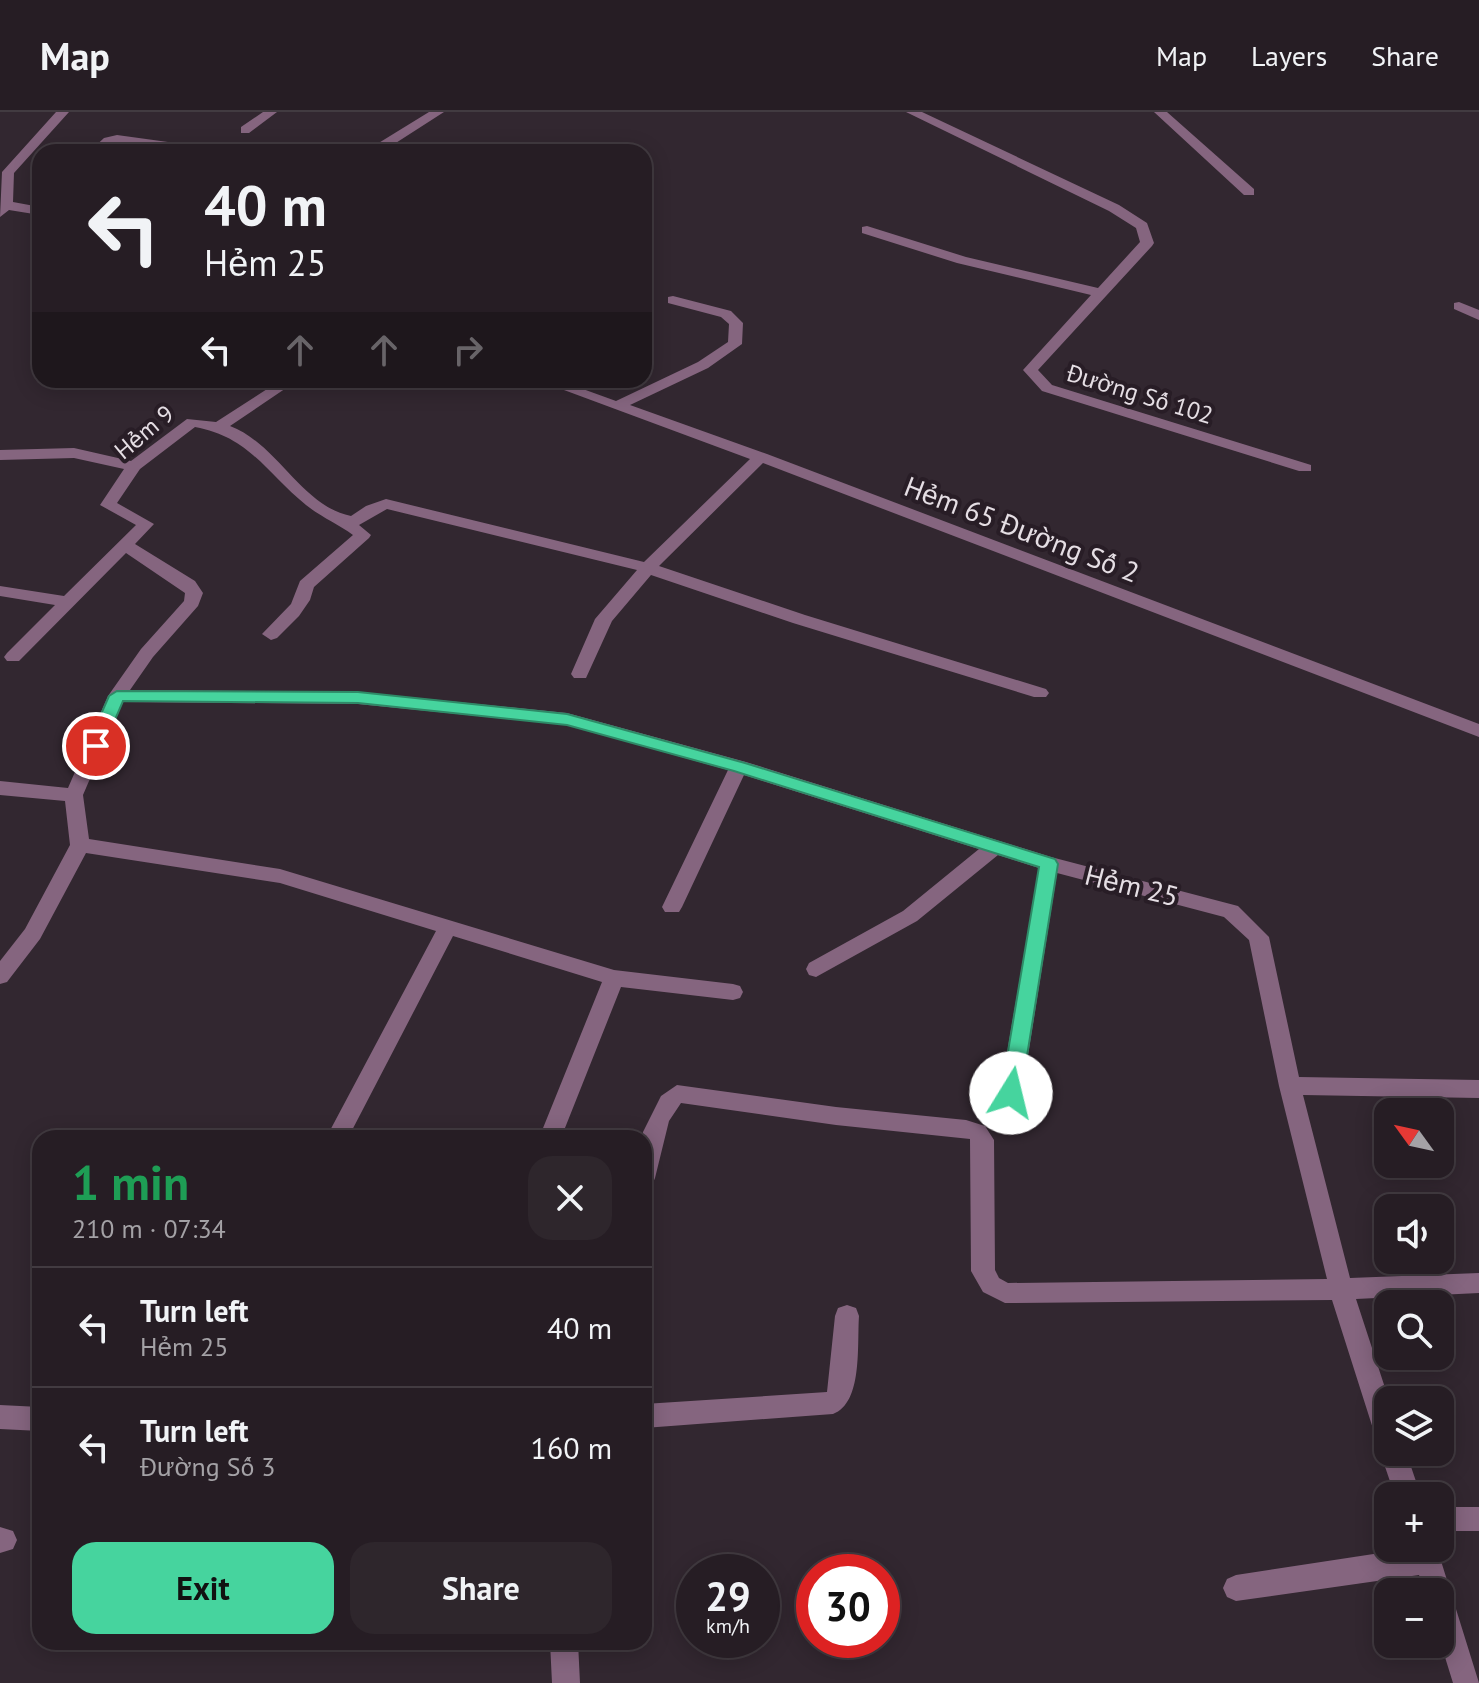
<!DOCTYPE html>
<html lang="en">
<head>
<meta charset="utf-8">
<style>
  :root { --surface:#261d24; --page:#2e262c; --text:#f1f3f6; --muted:#a4a2a6; --line:#423b41; --accent:#46d49e }
  body { margin:0; font-family:"PT Sans",sans-serif; background:var(--page); color:var(--text); height:100vh; display:flex; flex-direction:column; font-size:30px; white-space:nowrap }
  * { box-sizing:border-box; margin:0 }
  p { font-size:26px; color:var(--muted) }
  .icon { flex:none; width:44px; height:44px; fill:none; stroke:currentColor; stroke-width:2; stroke-linecap:round; stroke-linejoin:round }
  .map { position:relative; flex:1; overflow:hidden }
  .panel { position:absolute; left:32px; top:1018px; width:620px; height:520px; display:flex; flex-direction:column; background:var(--surface); border-radius:24px; box-shadow:0 4px 20px #0003,0 0 0 2px var(--line) }
  .panel>* { flex:none }
  .guide { position:absolute; left:32px; top:32px; width:620px; height:244px; border-radius:24px; box-shadow:0 4px 20px #0003,0 0 0 2px var(--line); background:#261d24; color:var(--text); overflow:hidden }
  .needle { width:52px; rotate:303deg }
  .buttons { position:absolute; left:1374px; top:986px; display:grid; gap:16px }
  .buttons a { display:grid; place-items:center; width:80px; height:80px; border-radius:16px; background:var(--surface); box-shadow:0 4px 20px #0003,0 0 0 2px var(--line); font-size:40px }
  .speed { position:absolute; left:676px; top:1442px; display:flex; gap:16px; font-size:40px; font-weight:700; text-align:center }
  .speed>* { display:grid; place-content:center; width:104px; height:104px; border-radius:50%; background:var(--surface); box-shadow:0 4px 20px #0003,0 0 0 2px var(--line); line-height:1 }
  .speed small { font-size:20px; font-weight:400 }
  .speed .limit { border:12px solid #d22; background:#fff; color:#111 }
  .pin { position:absolute; display:grid; place-items:center; width:68px; height:68px; color:#fff; margin:-34px; border:4px solid #fff; border-radius:50%; box-shadow:0 2px 8px #0007 }
  .me { position:absolute; width:88px; margin:-44px; rotate:9deg; stroke-linejoin:round; filter:drop-shadow(0 0 6px #0008) }
  .turn { display:flex; align-items:center; gap:28px; height:168px; padding:0 40px; font-size:36px }
  .turn .icon { width:104px; height:104px; stroke-width:2.5 }
  .turn b { display:block; font-size:56px; line-height:68px }
  .lanes { display:flex; align-items:center; height:76px; padding:0 40px; background:#0003; justify-content:center; gap:40px; direction:ltr }
  .lanes .off { opacity:.35 }
  .round { display:grid; place-items:center; flex:none; width:84px; height:84px; border-radius:24px; background:var(--page) }
  .headline { display:flex; align-items:center; justify-content:space-between; height:136px; padding:0 40px }
  h1 { font-size:48px; font-weight:700; line-height:60px; color:#1e9e55 }
  .button { display:flex; gap:16px; margin-top:auto; padding:16px 40px }
  .button a { flex:1; height:92px; border-radius:24px; background:var(--accent); color:#111; font-size:32px; font-weight:700; line-height:92px; text-align:center }
  .button a+a { background:var(--page); color:var(--text) }
  ul { padding:0; list-style:none }
  li { display:flex; align-items:center; gap:24px; height:120px; padding:0 40px; border-top:2px solid var(--line) }
  li div { flex:1 }
  li b { display:block; font-size:30px }
  li em { font-style:normal }
  header { display:flex; align-items:center; gap:48px; box-sizing:border-box; height:112px; padding:0 40px; background:var(--surface); border-bottom:2px solid var(--line) }
  header strong { font-size:38px }
  nav { display:flex; gap:44px; margin-inline-start:auto; font-size:28px }
  .map>svg:first-child { display:block }
  .lines { fill:none; stroke-linecap:round; stroke-linejoin:round }
  .minor { fill:#85657f; fill-rule:evenodd }
  .route { fill:#46d49e; stroke:#2e8a67; stroke-width:2 }
  .labels { text-anchor:middle; dominant-baseline:central; stroke-width:8; stroke-linejoin:round; paint-order:stroke }
  .far-street-label { font-size:24px; fill:#e5dee4; stroke:#281d26 }
  .street-label { font-size:28px; fill:#e5dee4; stroke:#281d26 }
</style>
</head>
<body>
<header>
<strong>Map</strong>
<nav><a>Map</a><a>Layers</a><a>Share</a></nav>
</header>
<div class="map">
<svg width="1479" height="1571" viewBox="0 0 1479 1571">
  <rect width="100%" height="100%" fill="#322730"/>
  <g class="lines">
    <path class="minor" d="M56,0H69L14,61L13,90L40,95V103L9,98L0,105L2,60Z
      M263,0H277L249,21H241V15Z
      M429,0H444L388,36L390,40H378L377,32Z
      M906,0H922L1119,93L1147,111L1154,131L1152,134L1038,258L1052,273L1311,353V359H1299L1042,279L1023,258L1091,183L957,151L862,121V115L867,114L966,145L1098,176L1140,130L1136,116L1109,99Z
      M1154,0H1167L1254,77V83H1244Z
      M117,23L197,34L203,38L184,40L117,31L103,40H89L104,26Z
      M673,184L731,199L743,211L742,232L708,256L630,293L767,342L1479,612V625L763,351L659,454L805,503L1046,577L1049,581L1046,585H1034L793,511L651,463L612,509L586,566H574L571,562L595,507L637,458L387,397L359,413L371,423L369,426L314,475L310,488L299,504L277,526L271,528L262,522L291,492L300,469L353,423C338,412 321,405 306,393C266,361 250,325 195,315L140,357L117,391L154,412L135,432L195,469L203,481L198,494L153,545L130,578L358,580L567,601L746,650L1051,745L1238,794L1269,825L1299,965L1479,968V986L1303,983L1350,1166L1479,1161V1181L1356,1187L1389,1288L1388,1340H1406L1421,1384H1395L1380,1340L1383,1333L1375,1323L1332,1188L1005,1191L983,1180L971,1159L970,1027L836,1013L681,991L669,1009L655,1066L652,1073L644,1075L643,1020L661,984L677,973L836,995L966,1008L985,1014L994,1028L995,1158L999,1166L1008,1171L1327,1167L1279,974L1249,828L1224,805L1057,761L1022,981L1019,987L1011,990L1003,987L1000,981L1039,756L998,743L917,809L816,865L809,863L806,857L809,851L903,799L979,737L744,663L682,795L679,800H665L662,795L728,658L567,613L358,592L123,590L83,683L89,727L280,757L614,858L733,872L740,874L743,880L740,886L733,888L621,875L561,1026H539L602,870L453,824L348,1026H326L436,819L280,771L86,741L40,827L7,870L0,872V849L25,817L70,733L65,689L0,683V669L68,676L108,584L141,537L184,489L185,481L126,441L19,549H7L4,545L7,541L55,493L0,484V474L64,484L136,413L100,393L124,357L74,346L0,348V338L74,336L131,349L187,307L216,310L281,268H298L230,314C278,332 301,394 351,404L366,394L386,387L644,450L750,347L537,268H558L616,289L698,250L728,230L729,212L721,205L668,191V185Z
      M1459,190L1479,198V208L1454,197V191Z
      M847,1193L856,1196L859,1204C857,1233 863,1291 833,1302L644,1316V1292L827,1280L835,1204L838,1196Z
      M0,1293L40,1295V1319L0,1317Z
      M1440,1395H1479V1419H1440Z
      M0,1415L13,1419L17,1428L13,1437L0,1441Z
      M1413,1436H1437L1479,1571H1453L1440,1529V1480H1425L1419,1463L1236,1489L1227,1485L1223,1476L1227,1467L1236,1463Z
      M550,1530H578L580,1571H552Z"/>
  </g>
  <path class="route" d="M117,579L358,580L567,602L745,651L1055,747L1058,752L1021,981L1018,986H1004L1001,981L1039,755L734,659L567,613L358,591L123,589L102,638H90L87,634L109,584Z"/>
  <g class="labels">
    <g class="far-street-label">
      <text transform="translate(1140 282) rotate(17)">Đường Số 102</text>
      <text transform="translate(144 320) rotate(-40)">Hẻm 9</text>
    </g>
    <g class="street-label">
      <text transform="translate(1022 417) rotate(21)">Hẻm 65 Đường Số 2</text>
      <text transform="translate(1132 773) rotate(14)">Hẻm 25</text>
    </g>
  </g>
</svg>
<div class="buttons">
<a><svg class="needle" viewBox="-14 -14 28 28"><path d="M0-13l5 13h-10z" fill="#e53935"/><path d="M0 13l5-13h-10z" fill="#a4a2a6"/></svg></a>
<a><svg class="icon" aria-label="sound" viewBox="0 0 24 24"><path d="M4 9h4l5-4v14l-5-4H4zM17 9q2 3 0 6"/></svg></a>
<a><svg class="icon" aria-label="search" viewBox="0 0 24 24"><circle cx="10" cy="10" r="6"/><path d="M15 15l6 6"/></svg></a>
<a><svg class="icon" aria-label="layers" viewBox="0 0 24 24"><path d="M12 4l9 5-9 5-9-5zM3 14l9 5 9-5"/></svg></a>
<a>+</a>
<a>−</a>
</div>
<div class="speed"><div>29<small>km/h</small></div><div class="limit">30</div></div>
<div class="pin" style="left:96px;top:634px;background:#d93025"><svg class="icon" aria-label="arrive" viewBox="0 0 24 24"><path d="M6 21V4h12l-3 4 3 4H6"/></svg></div>
<svg class="me" style="left:1011px;top:981px" viewBox="-20 -20 40 40"><circle r="19" fill="#fff"/><path d="M0-13L10 11 0 6-10 11z" fill="#46d49e"/></svg>
<div class="guide">
<div class="turn"><svg class="icon" aria-label="left" viewBox="0 0 24 24"><path d="M17 20v-9H6M10 6l-5 5 5 5"/></svg><div><b>40 m</b>Hẻm 25</div></div>
<div class="lanes"><svg class="icon" aria-label="left" viewBox="0 0 24 24"><path d="M17 20v-9H6M10 6l-5 5 5 5"/></svg><svg class="icon off" aria-label="ahead" viewBox="0 0 24 24"><path d="M12 20V5M6 11l6-6 6 6"/></svg><svg class="icon off" aria-label="ahead" viewBox="0 0 24 24"><path d="M12 20V5M6 11l6-6 6 6"/></svg><svg class="icon off" aria-label="right" viewBox="0 0 24 24"><path d="M7 20v-9h11M14 6l5 5-5 5"/></svg></div>
</div>
<section class="panel">
<div class="headline"><div><h1>1 min</h1><p>210 m · 07:34</p></div><a class="round"><svg class="icon" aria-label="close" viewBox="0 0 24 24"><path d="M6 6l12 12M18 6L6 18"/></svg></a></div>
<ul>
<li><svg class="icon" aria-label="left" viewBox="0 0 24 24"><path d="M17 20v-9H6M10 6l-5 5 5 5"/></svg><div><b>Turn left</b><p>Hẻm 25</p></div><em>40 m</em></li>
<li><svg class="icon" aria-label="left" viewBox="0 0 24 24"><path d="M17 20v-9H6M10 6l-5 5 5 5"/></svg><div><b>Turn left</b><p>Đường Số 3</p></div><em>160 m</em></li>
</ul>
<div class="button"><a>Exit</a><a>Share</a></div>
</section>
</div>
</body>
</html>
